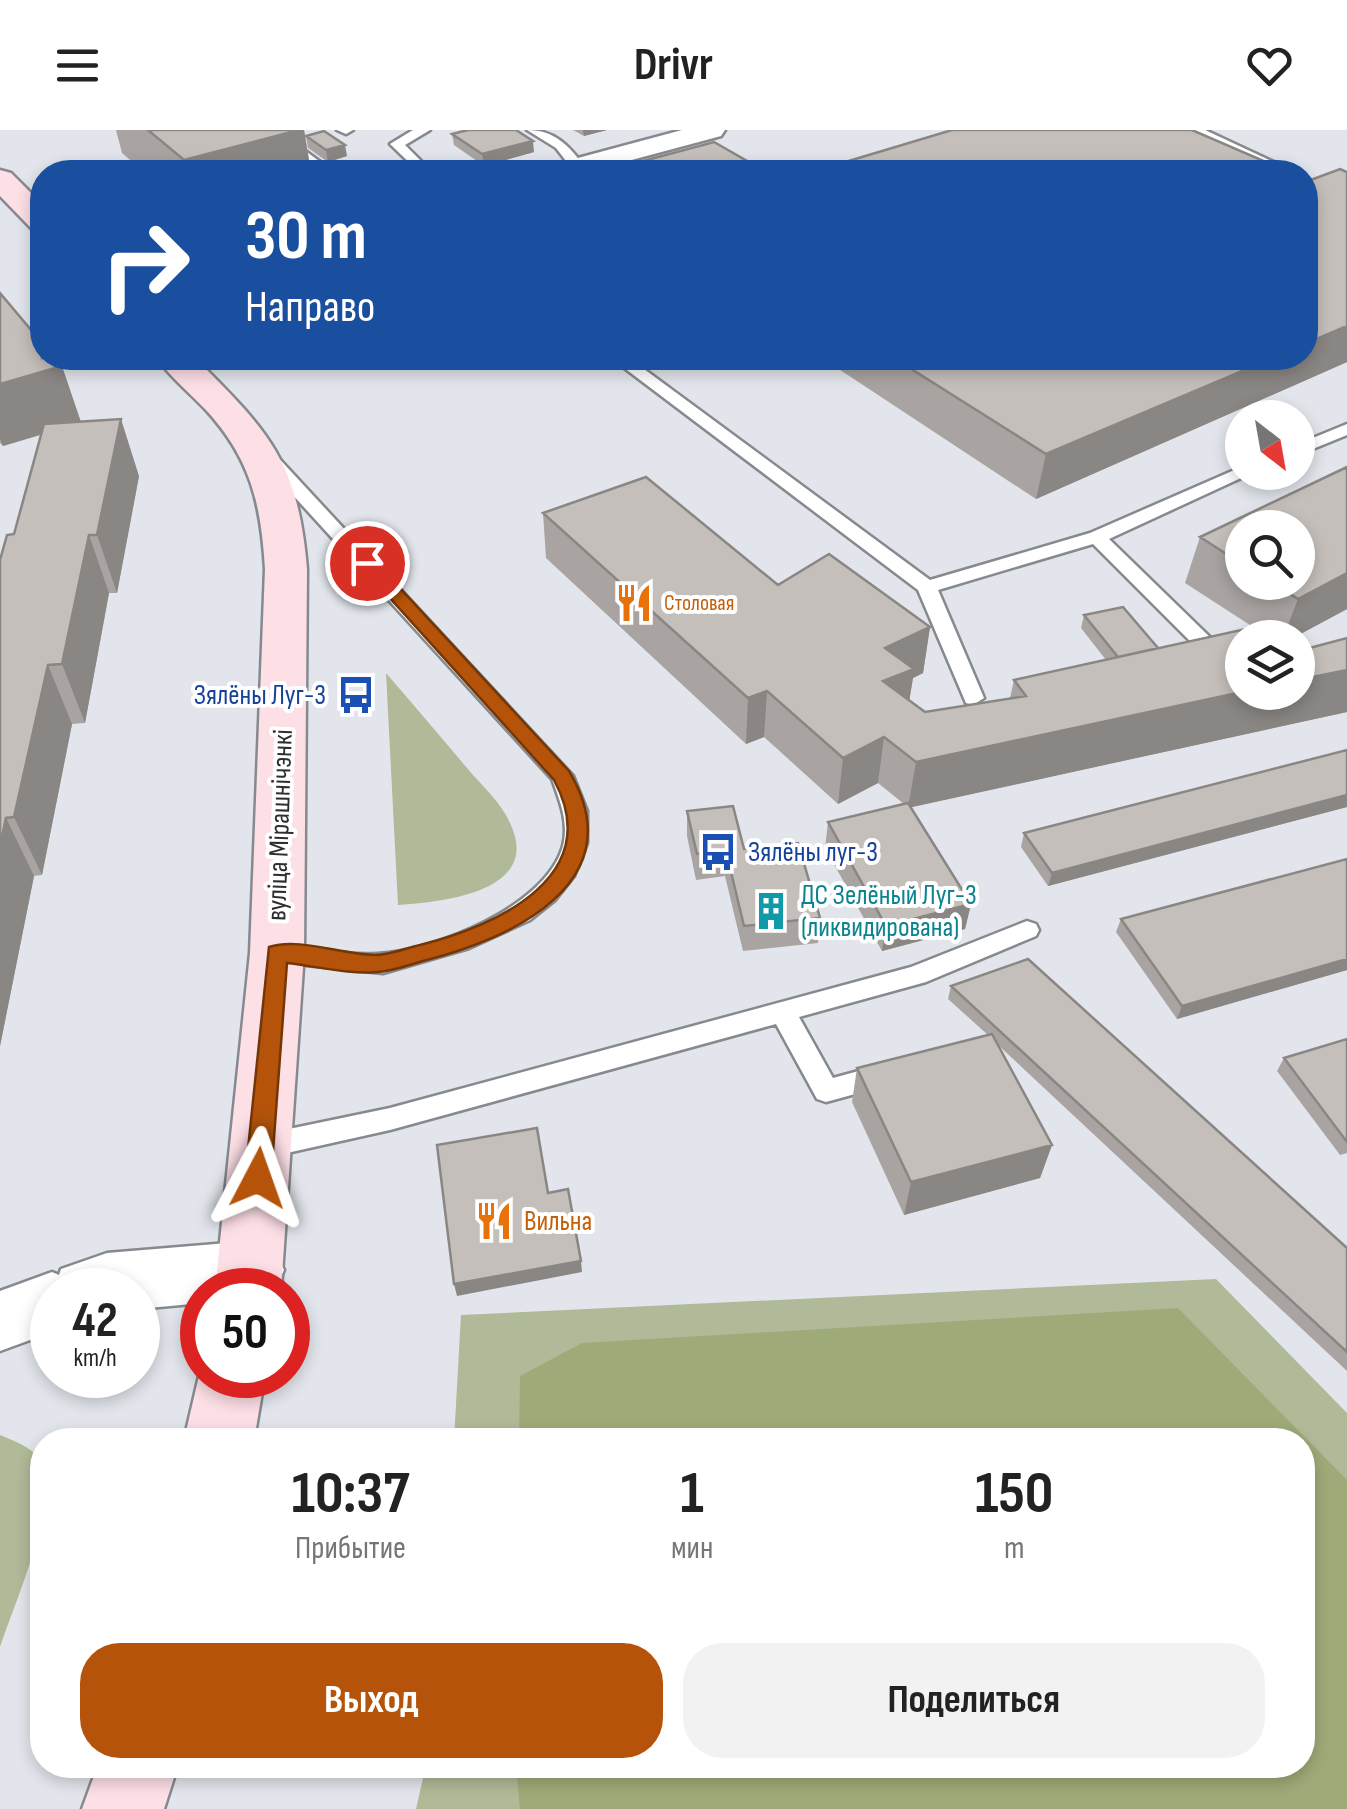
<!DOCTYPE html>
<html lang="ru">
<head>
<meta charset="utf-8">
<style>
  :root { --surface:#fff; --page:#f2f2f2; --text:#222; --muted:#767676; --accent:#b45309 }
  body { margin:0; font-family:"Sofia Sans Condensed",sans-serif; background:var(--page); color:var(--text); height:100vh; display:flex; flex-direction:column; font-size:38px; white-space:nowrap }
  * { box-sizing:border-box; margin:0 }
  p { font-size:32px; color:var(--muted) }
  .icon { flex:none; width:55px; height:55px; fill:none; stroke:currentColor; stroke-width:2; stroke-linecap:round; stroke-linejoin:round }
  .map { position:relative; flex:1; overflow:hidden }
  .sheet { position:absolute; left:30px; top:1298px; width:1285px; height:350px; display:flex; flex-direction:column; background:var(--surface); border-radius:40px; box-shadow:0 5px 15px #0003 }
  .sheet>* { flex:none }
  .banner { position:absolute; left:30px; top:30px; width:1288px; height:210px; border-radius:40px; box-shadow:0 5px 15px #0003; background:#1a4fa0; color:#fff; overflow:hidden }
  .needle { width:65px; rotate:149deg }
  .fabs { position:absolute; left:1225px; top:270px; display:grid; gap:20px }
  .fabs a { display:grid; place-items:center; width:90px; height:90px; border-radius:50%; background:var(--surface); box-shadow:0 5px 15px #0003; font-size:50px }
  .speed { position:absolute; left:30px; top:1138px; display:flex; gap:20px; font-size:50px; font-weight:700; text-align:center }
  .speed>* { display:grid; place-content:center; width:130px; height:130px; border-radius:50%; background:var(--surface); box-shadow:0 5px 15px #0003; line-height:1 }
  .speed small { font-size:25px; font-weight:400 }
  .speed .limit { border:15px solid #d22; background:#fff; color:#111 }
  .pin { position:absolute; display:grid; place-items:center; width:85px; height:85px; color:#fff; margin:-42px; border:5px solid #fff; border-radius:50%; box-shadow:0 2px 10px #0007 }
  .me { position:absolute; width:110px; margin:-55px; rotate:4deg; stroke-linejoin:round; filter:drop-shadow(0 0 8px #0008) }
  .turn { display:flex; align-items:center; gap:35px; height:210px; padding:0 50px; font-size:45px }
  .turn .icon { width:130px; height:130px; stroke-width:2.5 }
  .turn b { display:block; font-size:70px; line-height:85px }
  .eta { display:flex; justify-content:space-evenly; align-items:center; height:170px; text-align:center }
  .eta b { font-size:60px; font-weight:700; line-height:70px }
  .button { display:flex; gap:20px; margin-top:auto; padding:20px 50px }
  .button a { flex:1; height:115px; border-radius:40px; background:var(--accent); color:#fff; font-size:40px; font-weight:700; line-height:115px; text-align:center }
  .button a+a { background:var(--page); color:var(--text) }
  header { display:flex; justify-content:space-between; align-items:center; height:130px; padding:0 50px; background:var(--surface); font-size:45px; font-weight:700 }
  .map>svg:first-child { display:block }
  .green { fill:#b0ba98 }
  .forest { fill:#9eab78 }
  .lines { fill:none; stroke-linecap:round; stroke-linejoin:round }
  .service-casing { stroke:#868a8f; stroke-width:5 }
  .minor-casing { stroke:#868a8f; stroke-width:5 }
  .tertiary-casing { stroke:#868a8f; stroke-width:5 }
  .secondary-casing { stroke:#868a8f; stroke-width:5 }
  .service { fill:#fff; fill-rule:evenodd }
  .minor { fill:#fff; fill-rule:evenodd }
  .tertiary { fill:#fff; fill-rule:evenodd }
  .secondary { fill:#fddfe6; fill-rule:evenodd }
  .wall { fill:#a9a4a1; fill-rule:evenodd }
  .shaded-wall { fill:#8a8683 }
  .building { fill:#c5bfbb; stroke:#8a8683; stroke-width:2.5 }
  .route { fill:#b45309; stroke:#753606; stroke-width:2.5 }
  .labels { text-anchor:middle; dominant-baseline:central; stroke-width:8; stroke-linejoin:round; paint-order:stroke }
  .far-food-label { font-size:22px; fill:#c56008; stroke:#fff; text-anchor:start }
  .transit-label { font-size:28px; fill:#164399; stroke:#fff; text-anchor:end }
  .street-label { font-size:28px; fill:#2c2e30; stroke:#fff }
  .culture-label { font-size:28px; fill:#0d838f; stroke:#fff; text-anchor:start }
  .food-label { font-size:28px; fill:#c56008; stroke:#fff; text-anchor:start }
</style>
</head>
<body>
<header><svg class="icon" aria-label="menu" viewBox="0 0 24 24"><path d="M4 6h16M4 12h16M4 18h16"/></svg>Drivr<svg class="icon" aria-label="heart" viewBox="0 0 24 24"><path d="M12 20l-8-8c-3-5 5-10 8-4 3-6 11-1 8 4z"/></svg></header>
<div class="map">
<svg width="1347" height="1679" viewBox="0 0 1347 1679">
  <rect width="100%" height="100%" fill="#e2e6ec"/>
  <path class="green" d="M386,543C413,574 440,606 467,638C481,655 501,672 510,693C543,762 443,772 398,775Z
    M1216,1149L1347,1283V1679H416L426,1635H1302V1310H454L461,1185Z
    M0,1305C16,1312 37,1318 42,1336C56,1381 15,1472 0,1517Z"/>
  <path class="forest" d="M1178,1178L1347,1350V1679H520L516,1635H1302V1310H519L520,1246L582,1213Z"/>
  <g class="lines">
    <g class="service-casing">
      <path id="service" d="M262,0H277L334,42H319Z
        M337,0H353L346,4Z
        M413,0H430L405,15L432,42H419L390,14Z
        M527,0C555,0 569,16 585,37L573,40L556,18Z
        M1187,0H1205L1295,42H1278Z
        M611,228H629L930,450L1090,403L1239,338L1254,342L1109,409L1216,513L1242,518V530L1202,523L1093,414L938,460L984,568L973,575L966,573L918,460Z
        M1347,294V305L1298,325V314Z
        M266,320L272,321L573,646L587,681V713L574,746L555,770L530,790L469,818L383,843L277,832L265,823L277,814C310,817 344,826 377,824C435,821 546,777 563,716C569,693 560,671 552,649L260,329V321Z
        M1027,791L1036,794L1039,800L1036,806L926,852L799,887L833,948L888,933L897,936L901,944L897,952L888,955L826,972L817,969L776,894L390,1000L260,1029L250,1025L246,1017L250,1009L260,1005L390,978L911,837Z"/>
    </g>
    <g class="minor-casing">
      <path id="minor" d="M682,0H725L721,6L587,42H544L548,36Z"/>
    </g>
    <g class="tertiary-casing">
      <path id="tertiary" d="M252,1111L275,1120L284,1140L275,1160H202V1173L138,1179V1160H52V1202L0,1221V1161L52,1142L59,1145L61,1139L107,1123Z"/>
    </g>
    <g class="secondary-casing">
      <path id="secondary" d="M0,40L11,43L42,74V100L31,98L0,66Z
        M157,228H195C269,302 298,331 307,439L304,823L281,1160H215L250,823L265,439C261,374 251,329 206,280C190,263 170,247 157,228Z
        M202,1233V1245H265L254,1310H184Z
        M98,1635H178L164,1679H82Z"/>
    </g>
    <use href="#service" class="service"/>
    <use href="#minor" class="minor"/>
    <use href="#tertiary" class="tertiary"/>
    <use href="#secondary" class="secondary"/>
  </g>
  <path class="wall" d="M116,0H304L311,42H144L122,23Z
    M461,0H516L534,22L484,36L454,15L452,4L463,1Z
    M573,0H607L584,6Z
    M306,6L347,26L328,32L308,18Z
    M1347,42V232L1036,369L822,228H1305L1308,51Z
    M0,163L80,292L139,346L117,463H109L85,593L72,594L42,745L34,746L0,916L14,404L41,305L3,316L0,313Z
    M1347,337V479L1293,508H1242V562H1298V514L1302,520L1347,508V582L910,677L971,774L965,799L882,821L825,718L828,692L904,674L878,653L838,674L764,607L746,614L546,428L543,383L646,347L778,455L829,424L930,497L923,543L913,548L909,570L925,582L1010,568L1014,550L1106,530L1081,498L1084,485L1123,477L1158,518L1253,497L1185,453L1200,407ZM1242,398H1298V452H1242Z
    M1347,620V677L1048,756L1021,717L1024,703Z
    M687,681L744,719L820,788L818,813L743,821L725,746L696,750L687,706Z
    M1347,729V840L1177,889L1116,802L1121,789Z
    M951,856L1347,1118V1241L997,914L1052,1015L1040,1048L904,1085L852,972L857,938L988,905L948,869Z
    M1347,909V1023L1340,1025L1277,941L1284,928Z"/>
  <path class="shaded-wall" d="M299,0H304L311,42H187L184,30Z
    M583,0H607L584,6Z
    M533,11L534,22L484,36L482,24Z
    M345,15L347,26L328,32L326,20Z
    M747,31V42H710Z
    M1347,196V232L1036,369L1046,324L1273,228H1305V214Z
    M62,236L81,292L3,316L0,309V254Z
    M121,289L139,346L117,463L97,405Z
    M89,405L109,463L85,593L62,534Z
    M1347,443V479L1293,508H1283L1298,469Z
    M930,497L923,543L913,548L907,585L877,597L885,518Z
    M48,535L72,594L42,745L14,687Z
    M1347,540V582L908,678L916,632L1242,562H1298V550Z
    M767,561L764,607L746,614L748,568Z
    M884,607L878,653L838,674L843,628Z
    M1347,665V677L1048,756L1052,743Z
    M6,688L34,746L0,916V716Z
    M971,774L965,799L882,821L886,796Z
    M1347,829V840L1177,889L1182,876Z
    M1052,1015L1040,1048L904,1085L911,1052Z
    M581,1131L582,1142L457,1166L454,1154Z"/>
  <path class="building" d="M148,0H299L184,30Z
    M468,0H516L533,11L482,24L452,4Z
    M952,0H1192L1289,42H812Z
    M324,1L345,15L326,20L306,6Z
    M714,12L747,31L710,42H602Z
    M1340,39L1347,42V196L1305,214V49L1308,51Z
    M0,163L42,213V228H55L62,236L0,254Z
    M894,228H1273L1046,324Z
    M121,289L97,405H89L62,534L48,535L14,687L6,688L0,716V430L7,405L14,404L44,294Z
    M1347,337V443L1298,469L1272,452H1298V398H1242V434L1200,407Z
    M646,347L778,455L829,424L930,497L885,518L914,539L883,551L925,582L1026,566L1014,550L1278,492L1292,508H1242V562L916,632L884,607L843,628L767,561L748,568L543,383Z
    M1123,477L1158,518L1118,527L1084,485Z
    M1347,508V540L1298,550V514L1302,520Z
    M1347,620V665L1052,743L1024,703Z
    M908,673L971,774L886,796L828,692Z
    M733,676L744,719L798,713L820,788L744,796L726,721L697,724L687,681Z
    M1347,729V829L1182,876L1121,789Z
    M1028,829L1347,1118V1222L951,856Z
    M992,904L1052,1015L911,1052L857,938Z
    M1347,909V1012L1284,928Z
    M537,998L548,1063L568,1059L581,1131L454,1154L437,1015Z"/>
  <path class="route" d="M361,429H373L569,641C635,752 512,809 423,831C409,835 393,841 378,842C349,845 316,836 287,833L271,1048L258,1058L245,1048L269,817C300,807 342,825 375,825C390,825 406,818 420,815C497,796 606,746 554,650L361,436Z"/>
  <defs>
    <g id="restaurant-bare" transform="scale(3)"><path d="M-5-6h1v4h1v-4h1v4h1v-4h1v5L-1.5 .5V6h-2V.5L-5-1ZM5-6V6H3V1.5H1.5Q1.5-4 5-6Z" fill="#e8710a" stroke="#fff" stroke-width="2.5" paint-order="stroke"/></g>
    <g id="bus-bare" transform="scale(3)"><path d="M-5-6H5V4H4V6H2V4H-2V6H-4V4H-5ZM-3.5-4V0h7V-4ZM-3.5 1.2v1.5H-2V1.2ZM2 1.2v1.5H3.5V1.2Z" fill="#1a4fb4" stroke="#fff" stroke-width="2.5" paint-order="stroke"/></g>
    <g id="building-bare" transform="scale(3)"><path d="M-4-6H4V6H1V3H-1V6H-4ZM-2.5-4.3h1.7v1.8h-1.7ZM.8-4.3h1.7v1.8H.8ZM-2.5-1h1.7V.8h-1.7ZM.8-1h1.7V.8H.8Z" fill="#0f9aa8" stroke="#fff" stroke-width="2.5" paint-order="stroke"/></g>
  </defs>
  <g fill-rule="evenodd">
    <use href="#restaurant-bare" x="634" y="473"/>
    <use href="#bus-bare" x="356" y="565"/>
    <use href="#bus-bare" x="718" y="722"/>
    <use href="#building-bare" x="771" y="781"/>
    <use href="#restaurant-bare" x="494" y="1091"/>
  </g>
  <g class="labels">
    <g class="far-food-label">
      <text x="664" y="473">Столовая</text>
    </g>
    <g class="transit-label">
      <text x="326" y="565">Зялёны Луг-3</text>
      <text x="748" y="722" text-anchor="start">Зялёны луг-3</text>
    </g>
    <g class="street-label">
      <text transform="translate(280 695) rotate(-88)">вуліца Мірашнічэнкі</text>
    </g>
    <g class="culture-label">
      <text x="801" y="765">ДС Зелёный Луг-3<tspan x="801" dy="32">(ликвидирована)</tspan></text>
    </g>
    <g class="food-label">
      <text x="524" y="1091">Вильна</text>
    </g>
  </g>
</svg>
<div class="fabs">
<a><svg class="needle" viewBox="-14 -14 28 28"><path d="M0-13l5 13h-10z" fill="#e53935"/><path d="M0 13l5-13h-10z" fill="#767676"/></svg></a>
<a><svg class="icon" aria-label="search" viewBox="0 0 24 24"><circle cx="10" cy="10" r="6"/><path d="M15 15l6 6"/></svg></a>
<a><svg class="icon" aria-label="layers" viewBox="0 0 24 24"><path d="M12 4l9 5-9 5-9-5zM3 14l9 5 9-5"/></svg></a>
</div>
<div class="speed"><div>42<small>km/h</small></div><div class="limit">50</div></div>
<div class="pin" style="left:367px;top:433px;background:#d93025"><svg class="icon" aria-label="arrive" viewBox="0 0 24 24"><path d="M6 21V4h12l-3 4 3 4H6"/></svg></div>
<svg class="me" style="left:258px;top:1048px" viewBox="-20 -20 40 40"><path d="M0-17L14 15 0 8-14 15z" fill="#b45309" stroke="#fff" stroke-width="4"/></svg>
<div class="banner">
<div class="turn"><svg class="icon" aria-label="right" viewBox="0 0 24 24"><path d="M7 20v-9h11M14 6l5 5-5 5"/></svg><div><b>30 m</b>Направо</div></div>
</div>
<section class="sheet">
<div class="eta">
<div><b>10:37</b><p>Прибытие</p></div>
<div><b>1</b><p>мин</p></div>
<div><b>150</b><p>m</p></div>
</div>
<div class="button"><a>Выход</a><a>Поделиться</a></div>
</section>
</div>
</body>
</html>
